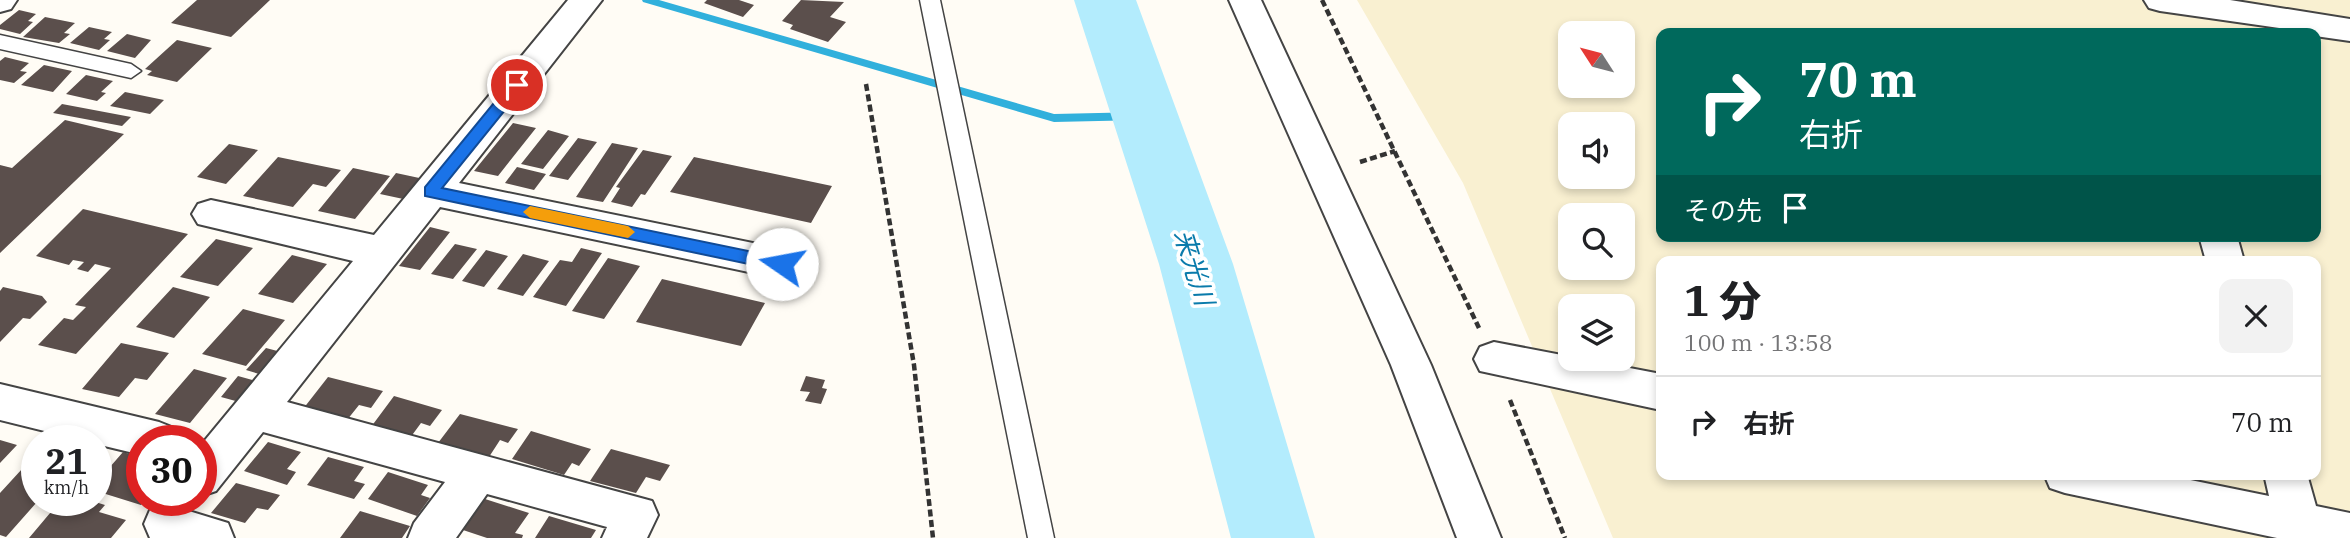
<!DOCTYPE html>
<html lang="ja">
<head>
<meta charset="utf-8">
<style>
  :root { --surface:#fff; --page:#f2f2f2; --text:#202124; --muted:#757577; --line:#e0e0e0 }
  body { margin:0; font-family:"IBM Plex Serif","Noto Sans JP",serif; background:var(--page); color:var(--text); height:100vh; display:flex; flex-direction:column; font-size:26px; white-space:nowrap }
  * { box-sizing:border-box; margin:0 }
  p { font-size:23px; color:var(--muted) }
  .icon { flex:none; width:38px; height:38px; fill:none; stroke:currentColor; stroke-width:2; stroke-linecap:round; stroke-linejoin:round }
  .map { position:relative; flex:1; overflow:hidden }
  .side { position:absolute; left:1656px; top:256px; width:665px; height:224px; display:flex; flex-direction:column; background:var(--surface); border-radius:14px; box-shadow:0 4px 10px #0003 }
  .side>* { flex:none }
  .top-card { position:absolute; left:1656px; top:28px; width:665px; height:214px; border-radius:14px; box-shadow:0 4px 10px #0003; background:#00695c; color:#fff; overflow:hidden }
  .needle { width:46px; rotate:306deg }
  .controls { position:absolute; left:1558px; top:21px; display:grid; gap:14px }
  .controls a { display:grid; place-items:center; width:77px; height:77px; border-radius:14px; background:var(--surface); box-shadow:0 4px 10px #0003; font-size:35px }
  .speed { position:absolute; left:21px; top:425px; display:flex; gap:14px; font-size:35px; font-weight:700; text-align:center }
  .speed>* { display:grid; place-content:center; width:91px; height:91px; border-radius:50%; background:var(--surface); box-shadow:0 4px 10px #0003; line-height:1 }
  .speed small { font-size:18px; font-weight:400 }
  .speed .limit { border:10px solid #d22; background:#fff; color:#111 }
  .pin { position:absolute; display:grid; place-items:center; width:60px; height:60px; color:#fff; margin:-30px; border:4px solid #fff; border-radius:50%; box-shadow:0 2px 7px #0007 }
  .me { position:absolute; width:77px; margin:-38px; rotate:282deg; stroke-linejoin:round; filter:drop-shadow(0 0 5px #0008) }
  .turn { display:flex; align-items:center; gap:24px; height:147px; padding:0 28px; font-size:32px }
  .turn .icon { width:91px; height:91px; stroke-width:2.5 }
  .turn b { display:block; font-size:49px; line-height:60px }
  .then { display:flex; align-items:center; height:66px; padding:0 28px; background:#0003; gap:14px; font-size:26px }
  .round { display:grid; place-items:center; flex:none; width:74px; height:74px; border-radius:14px; background:var(--page) }
  .head { display:flex; align-items:center; justify-content:space-between; height:119px; padding:0 28px }
  h1 { font-size:42px; font-weight:800; line-height:52px }
  ul { padding:0; list-style:none }
  li { display:flex; align-items:center; gap:21px; height:91px; padding:0 28px; border-top:2px solid var(--line) }
  li div { flex:1 }
  li b { display:block; font-size:26px }
  li em { font-style:normal }
  .map>svg:first-child { display:block }
  .farmland { fill:#f9f0d1; fill-rule:evenodd }
  .lines { fill:none; stroke-linecap:round; stroke-linejoin:round }
  .stream { fill:#31b0dc; fill-rule:evenodd }
  .river { fill:#b3ecfd; fill-rule:evenodd }
  .building { fill:#5b4f4c }
  .lane-casing { stroke:#444; stroke-width:3 }
  .street-casing { stroke:#444; stroke-width:4 }
  .path { stroke:#333; stroke-width:4.5; stroke-dasharray:7 3.5; stroke-linecap:butt }
  .lane { fill:#fff; fill-rule:evenodd }
  .street { fill:#fff; fill-rule:evenodd }
  .route { fill:#1a73e8; stroke:#114b97; stroke-width:2 }
  .slow { fill:#f59e0b }
  .labels { text-anchor:middle; dominant-baseline:central; stroke-width:7; stroke-linejoin:round; paint-order:stroke }
  .water-label { font-size:26px; font-style:italic; fill:#0a7bab; stroke:#fff }
</style>
</head>
<body>
<div class="map">
<svg width="2350" height="538" viewBox="0 0 2350 538">
  <rect width="100%" height="100%" fill="#fffcf5"/>
  <path class="farmland" d="M1357,0H2350V538H1613L1463,183ZM1570,33H1622V86H1570ZM1661,33H2315V236H1661ZM1570,124H1622V177H1570ZM1570,215H1622V268H1570ZM1661,261H2315V474H1661ZM1570,306H1622V359H1570Z"/>
  <g class="lines">
    <path class="stream" d="M642,0H659L1054,114L1143,112L1149,116L1143,120L1054,122L643,2Z"/>
    <path class="river" d="M1074,0H1136L1233,264L1315,538H1231L1159,264Z"/>
  </g>
  <path class="building" d="M197,0H270L231,37L171,23Z
    M707,0H739L754,5L743,17L704,3Z
    M801,0L844,2L830,17L846,22L828,42L790,29L793,25L782,21Z
    M19,10L36,14L28,21L33,22L20,34L0,29V25Z
    M45,17L75,23L64,33L70,34L59,43L23,37Z
    M89,27L112,32L104,39L110,40L99,50L70,43Z
    M127,34L151,40L135,58L107,51Z
    M177,40L212,48L177,82L147,75L152,71L145,69Z
    M5,57L29,63L20,71L27,72L14,83L0,80V61Z
    M44,65L72,71L53,92L21,85Z
    M86,75L113,81L101,92L106,93L97,101L66,94Z
    M125,92L164,100L150,114L110,106Z
    M62,104L131,117L122,126L53,113Z
    M65,120L124,134L0,253V165L12,168Z
    M513,123L536,128L498,176L474,171Z
    M548,130L569,136L543,169L521,164Z
    M578,138L597,142L568,180L549,176Z
    M612,143L638,148L603,202L576,197Z
    M229,144L258,150L226,184L197,177Z
    M643,150L672,156L645,195L641,194L632,207L611,202L620,188L616,187Z
    M278,157L341,170L326,187L313,184L293,207L243,196Z
    M694,157L832,186L811,223L670,192Z
    M517,167L546,174L534,190L505,183Z
    M353,168L390,176L355,219L318,211Z
    M396,173L424,179L408,200L380,194Z
    M83,209L188,234L76,354L38,345L64,318L73,320L86,307L75,305L111,268L95,264L88,272L77,269L84,262L73,260L69,265L36,256Z
    M430,227L450,232L420,270L399,266Z
    M216,239L253,248L218,286L180,277Z
    M455,244L477,249L453,279L431,274Z
    M581,248L602,253L566,306L533,297L560,260L572,262Z
    M486,250L508,256L484,287L462,281Z
    M523,254L549,261L523,296L497,289Z
    M292,255L327,264L293,303L258,294Z
    M608,258L640,266L604,319L572,311Z
    M662,279L765,303L741,346L636,322Z
    M3,287L42,296L47,302L30,319L23,318L0,342V291Z
    M173,287L210,297L174,338L136,327Z
    M243,309L285,320L246,366L202,354Z
    M121,343L169,353L147,380L135,378L119,397L82,389Z
    M266,348L285,353L266,376L246,370Z
    M194,369L227,378L190,423L155,414Z
    M238,376L260,382L243,403L221,397Z
    M806,376L825,380L822,388L827,389L821,404L805,401L810,392L800,391Z
    M328,377L383,391L371,408L359,405L347,420L303,409Z
    M394,396L442,410L430,426L421,423L410,438L371,427Z
    M460,414L518,429L508,443L500,440L489,457L438,443Z
    M531,431L591,449L579,466L572,463L564,475L512,459Z
    M0,440L17,445L0,463Z
    M268,442L301,452L287,469L296,472L287,485L244,471Z
    M611,449L670,465L660,481L646,477L636,493L590,481Z
    M123,452L142,458V500H145L141,505L96,491V483Z
    M33,457L37,458V502L6,537L0,535V493Z
    M328,457L364,467L354,481L365,484L354,499L307,485Z
    M388,472L428,485L421,495L430,498L417,516L368,499Z
    M236,483L280,495L268,510L257,508L245,523L211,513Z
    M485,499L529,513L515,533L523,535L522,538H487L463,530Z
    M61,500H89L105,505L99,512L126,520L111,538H29Z
    M360,511L410,526L402,538H340Z
    M549,516L596,530L591,538H535Z"/>
  <g class="lines">
    <g class="lane-casing">
      <path id="lane" d="M920,0H940L1054,538H1028Z
        M0,35L131,64L141,71L131,78L0,49Z"/>
    </g>
    <g class="street-casing">
      <path id="street" d="M0,0H17L11,9L0,12Z
        M568,0H602L459,183L782,249L796,253L801,264L796,275L782,279L440,207L287,402L652,501L658,515L647,538H602L607,527L487,494L456,538H408L414,523L445,482L263,432L216,491L201,496V445L353,261L198,224L192,214L198,204L211,200L374,235Z
        M1229,0H1261L1431,365L1501,538H1457L1391,365Z
        M2144,0H2230L2350,19V41L2315,36V33L2160,11L2149,8Z
        M2199,236H2237L2244,261H2206Z
        M1494,342L1661,374V410L1480,371L1474,359L1480,347Z
        M0,384L159,422L174,428L180,441H142V455L96,444V441H85L0,420Z
        M2044,474H2161L2269,496L2264,474H2307L2316,506L2350,513V538H2277L2065,493L2050,488Z
        M166,504L228,523L234,538H150L144,524L150,510Z"/>
    </g>
    <path class="path" d="M1322,0L1479,328
      M866,84L914,365L933,538
      M1360,162L1395,151
      M1510,400L1565,538"/>
    <use href="#lane" class="lane"/>
    <use href="#street" class="street"/>
  </g>
  <path class="route" d="M517,80L522,81V89L442,188L782,258L790,264L788,269L782,271L425,196V187L512,81Z"/>
  <path class="slow" d="M530,206L628,226L635,232L628,238L530,218L523,212Z"/>
  <g class="labels">
    <g class="water-label">
      <text transform="translate(1195 267) rotate(73)">来光川</text>
    </g>
  </g>
</svg>
<div class="controls">
<a><svg class="needle" viewBox="-14 -14 28 28"><path d="M0-13l5 13h-10z" fill="#e53935"/><path d="M0 13l5-13h-10z" fill="#757577"/></svg></a>
<a><svg class="icon" aria-label="sound" viewBox="0 0 24 24"><path d="M4 9h4l5-4v14l-5-4H4zM17 9q2 3 0 6"/></svg></a>
<a><svg class="icon" aria-label="search" viewBox="0 0 24 24"><circle cx="10" cy="10" r="6"/><path d="M15 15l6 6"/></svg></a>
<a><svg class="icon" aria-label="layers" viewBox="0 0 24 24"><path d="M12 4l9 5-9 5-9-5zM3 14l9 5 9-5"/></svg></a>
</div>
<div class="speed"><div>21<small>km/h</small></div><div class="limit">30</div></div>
<div class="pin" style="left:517px;top:85px;background:#d93025"><svg class="icon" aria-label="arrive" viewBox="0 0 24 24"><path d="M6 21V4h12l-3 4 3 4H6"/></svg></div>
<svg class="me" style="left:782px;top:264px" viewBox="-20 -20 40 40"><circle r="19" fill="#fff"/><path d="M0-13L10 11 0 6-10 11z" fill="#1a73e8"/></svg>
<div class="top-card">
<div class="turn"><svg class="icon" aria-label="right" viewBox="0 0 24 24"><path d="M7 20v-9h11M14 6l5 5-5 5"/></svg><div><b>70 m</b>右折</div></div>
<div class="then">その先<svg class="icon" aria-label="arrive" viewBox="0 0 24 24"><path d="M6 21V4h12l-3 4 3 4H6"/></svg></div>
</div>
<section class="side">
<div class="head"><div><h1>1 分</h1><p>100 m · 13:58</p></div><a class="round"><svg class="icon" aria-label="close" viewBox="0 0 24 24"><path d="M6 6l12 12M18 6L6 18"/></svg></a></div>
<ul>
<li><svg class="icon" aria-label="right" viewBox="0 0 24 24"><path d="M7 20v-9h11M14 6l5 5-5 5"/></svg><div><b>右折</b></div><em>70 m</em></li>
</ul>
</section>
</div>
</body>
</html>
